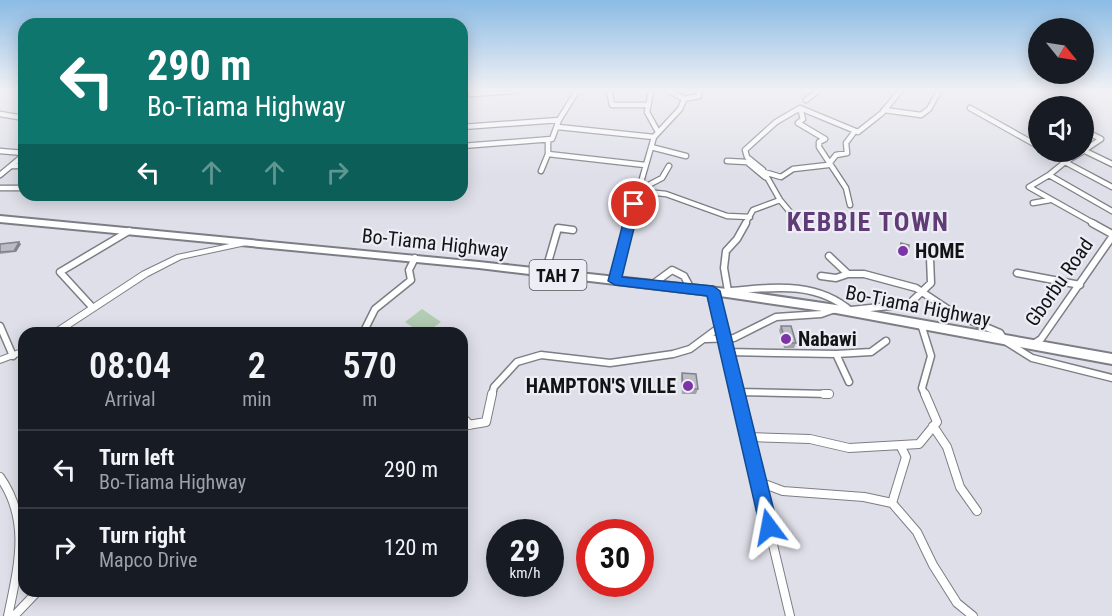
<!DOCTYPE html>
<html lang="en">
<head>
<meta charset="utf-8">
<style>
  :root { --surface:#171b24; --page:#20242c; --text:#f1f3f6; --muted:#9ea1a6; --line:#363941 }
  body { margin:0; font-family:"Roboto Condensed",sans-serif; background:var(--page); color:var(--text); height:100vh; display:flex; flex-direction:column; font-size:22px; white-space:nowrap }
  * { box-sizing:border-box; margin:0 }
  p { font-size:20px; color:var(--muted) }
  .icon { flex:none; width:33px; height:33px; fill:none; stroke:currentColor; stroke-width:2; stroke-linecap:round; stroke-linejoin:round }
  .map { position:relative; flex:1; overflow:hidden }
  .panel { position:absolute; left:18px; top:327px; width:450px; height:270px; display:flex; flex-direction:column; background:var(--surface); border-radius:18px; box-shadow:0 3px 15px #0003 }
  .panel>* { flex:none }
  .hud { position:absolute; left:18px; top:18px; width:450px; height:183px; border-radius:18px; box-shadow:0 3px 15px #0003; background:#0f766e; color:#fff; overflow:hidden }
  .needle { width:39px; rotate:120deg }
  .fabs { position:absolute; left:1028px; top:18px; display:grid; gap:12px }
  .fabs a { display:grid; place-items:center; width:66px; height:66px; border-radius:50%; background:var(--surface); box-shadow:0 3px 15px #0003; font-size:30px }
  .speed { position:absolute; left:486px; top:519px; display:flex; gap:12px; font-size:30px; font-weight:700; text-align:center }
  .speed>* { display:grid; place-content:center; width:78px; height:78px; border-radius:50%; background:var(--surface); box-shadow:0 3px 15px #0003; line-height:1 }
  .speed small { font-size:15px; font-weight:400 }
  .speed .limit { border:9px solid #d22; background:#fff; color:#111 }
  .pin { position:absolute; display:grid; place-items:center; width:51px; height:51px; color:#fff; margin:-26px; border:3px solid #fff; border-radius:50%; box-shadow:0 2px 6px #0007 }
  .me { position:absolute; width:66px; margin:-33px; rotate:347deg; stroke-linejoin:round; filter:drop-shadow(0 0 4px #0008) }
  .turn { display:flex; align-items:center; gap:21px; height:126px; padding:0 30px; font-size:27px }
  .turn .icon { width:78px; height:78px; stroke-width:2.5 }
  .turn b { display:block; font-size:42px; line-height:51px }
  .lanes { display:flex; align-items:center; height:57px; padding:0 30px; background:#0003; justify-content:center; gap:30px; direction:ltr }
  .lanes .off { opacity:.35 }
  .eta { display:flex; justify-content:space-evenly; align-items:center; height:102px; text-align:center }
  .eta b { font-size:36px; font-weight:600; line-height:42px }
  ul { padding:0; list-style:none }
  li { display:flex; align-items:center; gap:18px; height:78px; padding:0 30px; border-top:2px solid var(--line) }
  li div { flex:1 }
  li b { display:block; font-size:22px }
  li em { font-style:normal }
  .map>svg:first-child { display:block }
  .green { fill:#b1cdb3 }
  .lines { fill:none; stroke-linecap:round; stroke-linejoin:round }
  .minor-far2-casing { stroke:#7d7d85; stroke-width:7 }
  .minor-far1-casing { stroke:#7d7d85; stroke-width:9 }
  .minor-casing { stroke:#7d7d85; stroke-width:10 }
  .tertiary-casing { stroke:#7d7d85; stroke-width:2 }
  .trunk-casing { stroke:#7d7d85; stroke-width:4 }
  .minor-far2 { stroke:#fff; stroke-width:4.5 }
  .minor-far1 { stroke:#fff; stroke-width:6 }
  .minor { stroke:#fff; stroke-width:8 }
  .tertiary { fill:#fff; fill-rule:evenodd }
  .trunk { fill:#fff; fill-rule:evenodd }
  .wall { fill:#a0a1a9 }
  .shaded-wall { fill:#828389 }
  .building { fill:#babbc4; stroke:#828389; stroke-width:1.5 }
  .route { fill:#1a73e8; stroke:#114b97; stroke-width:1.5 }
  .poi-dot { fill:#7c34a6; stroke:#ededf6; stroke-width:2 }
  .labels { text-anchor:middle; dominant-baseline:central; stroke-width:4.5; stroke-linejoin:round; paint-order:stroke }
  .shield { fill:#ededf6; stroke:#545459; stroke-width:1.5 }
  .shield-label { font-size:18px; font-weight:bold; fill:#131316 }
  .street-label { font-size:20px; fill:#131316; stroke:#ededf6 }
  .poi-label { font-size:20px; font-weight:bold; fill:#131316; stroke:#ededf6; text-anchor:start }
  .district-label { font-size:26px; font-weight:bold; letter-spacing:1.5px; fill:#5f3c76; stroke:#ededf6 }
</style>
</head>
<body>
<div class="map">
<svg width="1112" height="616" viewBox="0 0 1112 616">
  <rect width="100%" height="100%" fill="#dfdfe9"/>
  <path class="green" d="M422,309L441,322C423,336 423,334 405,322Z"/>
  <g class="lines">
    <g class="minor-far2-casing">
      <path id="minor-far2" d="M609,91L612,105H648
        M651,91L647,112L658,132
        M669,91L684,99L699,96V91
        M471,94L514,91
        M806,100L818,91
        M800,108L803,119L798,123L825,139L819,142V147L846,188L850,205
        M970,108L1038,146
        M884,110L921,115L929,109L939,91
        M0,114L24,118
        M462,127L559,120
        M558,127L654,137
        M1083,130L1101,139L1083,151
        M462,146L552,139L559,120L577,91
        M651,147L686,156
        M1083,150L1112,164
        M0,151L24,153
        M1048,152L1065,162L1049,175L1112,211
        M1082,152L1065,162L1112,187
        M548,154L645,165
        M727,161L747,162L765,177
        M11,166H24
        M669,166L662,178L637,191L666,194L727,216L750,217
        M541,171L548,154V140
        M764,172L781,177L793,169L828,165L836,155L847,153L846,143L855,131
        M0,175L24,155
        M1049,175L1029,187L1095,224
        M0,188H24
        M1033,203L1050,200
        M795,218L780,200L763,170L747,157L745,150L776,122L800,108L858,132L882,113L900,91
        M629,224L654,137L680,109L684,100
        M745,224L753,210L780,200"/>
    </g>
    <g class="minor-far1-casing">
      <path id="minor-far1" d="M1092,223L1112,234
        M829,256L848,274H864L916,288L955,314L1000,333L1005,341L1032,358L1112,378
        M545,273L558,228L573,230
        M1017,273L1080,285
        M821,276L836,278L848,274
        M615,281L629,223
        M653,284L672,270L684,276L691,289
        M713,291L738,395
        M728,291L724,268L726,251L737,239L746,223
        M731,291C774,287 817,281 852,312
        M92,307L60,272L129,231
        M851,310L909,304L931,283L930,258
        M921,324L931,356L922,388L925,395
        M0,326L13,356
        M363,333L375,309L411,280L409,270L415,258
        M706,339L734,338L776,317L821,314L835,309
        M1032,345L1041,339L1112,237
        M728,352L836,354L849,382
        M836,354L871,352L886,341
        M737,392L829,394
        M492,395L494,387L517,362L541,355L610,363L673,354L690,349L721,326"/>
    </g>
    <g class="minor-casing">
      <path id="minor" d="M737,394L790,616
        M824,394H829
        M462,417L470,425
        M462,426L486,422L492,394
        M933,426L947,447L960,487L977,511
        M748,437L810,439L849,448L919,444L937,422L925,394
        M0,477C31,521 18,567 8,616
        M759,482L783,491L864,497L892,503L917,532L933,565L957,603L973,616
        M892,503L906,457L901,447
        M14,616L38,591"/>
    </g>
    <g class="tertiary-casing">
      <path id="tertiary" d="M244,241H246L247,243L246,245L181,259L148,276L61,333H51L52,331L142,272L177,255Z
        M24,348V354L0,363V357Z"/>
    </g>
    <g class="trunk-casing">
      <path id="trunk" d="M0,216L479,262L727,289L836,305L1112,354V364L836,313L727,297L479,268L0,222Z"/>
    </g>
    <use href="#minor-far2" class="minor-far2"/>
    <use href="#minor-far1" class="minor-far1"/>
    <use href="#minor" class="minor"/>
    <use href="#tertiary" class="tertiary"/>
    <use href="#trunk" class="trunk"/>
  </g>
  <path class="wall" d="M901,243L908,253L906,257L897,255L899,246Z
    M0,244H21L16,252L0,254Z
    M781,326L796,343L794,348H784L779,330Z
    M682,373L698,389L696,394H682L681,378Z"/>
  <path class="shaded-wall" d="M19,242L21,244L16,252L14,251Z"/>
  <path class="building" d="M19,242L14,251L0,252V244Z
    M901,243L909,245L908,253L899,251Z
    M781,326H791L796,343H786Z
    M682,373L696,374L698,389H683Z"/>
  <linearGradient id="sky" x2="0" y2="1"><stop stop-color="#8bbbe4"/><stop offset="0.51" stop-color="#f1f1f5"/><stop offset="1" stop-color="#f1f1f5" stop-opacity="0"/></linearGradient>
  <rect width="1112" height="177" fill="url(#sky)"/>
  <path class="route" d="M634,200L640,204L622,277L713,286L720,291L778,527L775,533L769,536L763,533L760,527L707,296L615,285L608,281L628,204Z"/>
  <g class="poi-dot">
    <circle cx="903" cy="251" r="6"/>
    <circle cx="786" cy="339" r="6"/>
    <circle cx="688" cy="386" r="6"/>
  </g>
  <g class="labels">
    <rect class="shield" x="529.5" y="260" width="57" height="30" rx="4.5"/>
    <g class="shield-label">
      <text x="558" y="275">TAH 7</text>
    </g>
    <g class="street-label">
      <text transform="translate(435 243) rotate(6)">Bo-Tiama Highway</text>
      <text transform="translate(1059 282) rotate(-55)">Gborbu Road</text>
      <text transform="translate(918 306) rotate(11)">Bo-Tiama Highway</text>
    </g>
    <g class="poi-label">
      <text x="915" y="251">HOME</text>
      <text x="798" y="339">Nabawi</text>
      <text x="676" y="386" text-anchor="end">HAMPTON'S VILLE</text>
    </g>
    <g class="district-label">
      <text x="868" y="222">KEBBIE TOWN</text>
    </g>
  </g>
</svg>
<div class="fabs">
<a><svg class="needle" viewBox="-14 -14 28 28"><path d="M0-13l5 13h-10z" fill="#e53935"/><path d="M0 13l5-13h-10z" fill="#9ea1a6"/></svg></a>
<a><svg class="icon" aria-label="sound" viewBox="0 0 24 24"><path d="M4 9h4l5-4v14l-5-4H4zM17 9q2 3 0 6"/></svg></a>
</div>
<div class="speed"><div>29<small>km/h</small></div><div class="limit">30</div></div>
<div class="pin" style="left:634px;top:204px;background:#d93025"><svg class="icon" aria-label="arrive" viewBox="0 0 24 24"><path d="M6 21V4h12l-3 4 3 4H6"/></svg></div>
<svg class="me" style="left:769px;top:527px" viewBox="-20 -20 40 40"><path d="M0-17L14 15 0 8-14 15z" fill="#1a73e8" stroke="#fff" stroke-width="4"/></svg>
<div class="hud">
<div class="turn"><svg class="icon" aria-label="left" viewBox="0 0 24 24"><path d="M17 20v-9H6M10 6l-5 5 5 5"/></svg><div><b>290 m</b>Bo-Tiama Highway</div></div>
<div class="lanes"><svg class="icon" aria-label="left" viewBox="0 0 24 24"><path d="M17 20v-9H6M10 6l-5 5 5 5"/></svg><svg class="icon off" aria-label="ahead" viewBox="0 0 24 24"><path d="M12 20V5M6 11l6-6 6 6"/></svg><svg class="icon off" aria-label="ahead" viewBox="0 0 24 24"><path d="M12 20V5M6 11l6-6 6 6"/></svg><svg class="icon off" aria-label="right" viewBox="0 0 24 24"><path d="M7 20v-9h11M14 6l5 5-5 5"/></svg></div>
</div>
<section class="panel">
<div class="eta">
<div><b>08:04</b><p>Arrival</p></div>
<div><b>2</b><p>min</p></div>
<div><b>570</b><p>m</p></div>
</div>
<ul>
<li><svg class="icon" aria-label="left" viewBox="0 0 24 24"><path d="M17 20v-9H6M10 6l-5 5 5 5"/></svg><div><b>Turn left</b><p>Bo-Tiama Highway</p></div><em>290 m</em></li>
<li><svg class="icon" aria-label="right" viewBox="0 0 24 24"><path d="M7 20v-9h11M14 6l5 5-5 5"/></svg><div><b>Turn right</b><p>Mapco Drive</p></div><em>120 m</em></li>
</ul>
</section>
</div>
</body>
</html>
